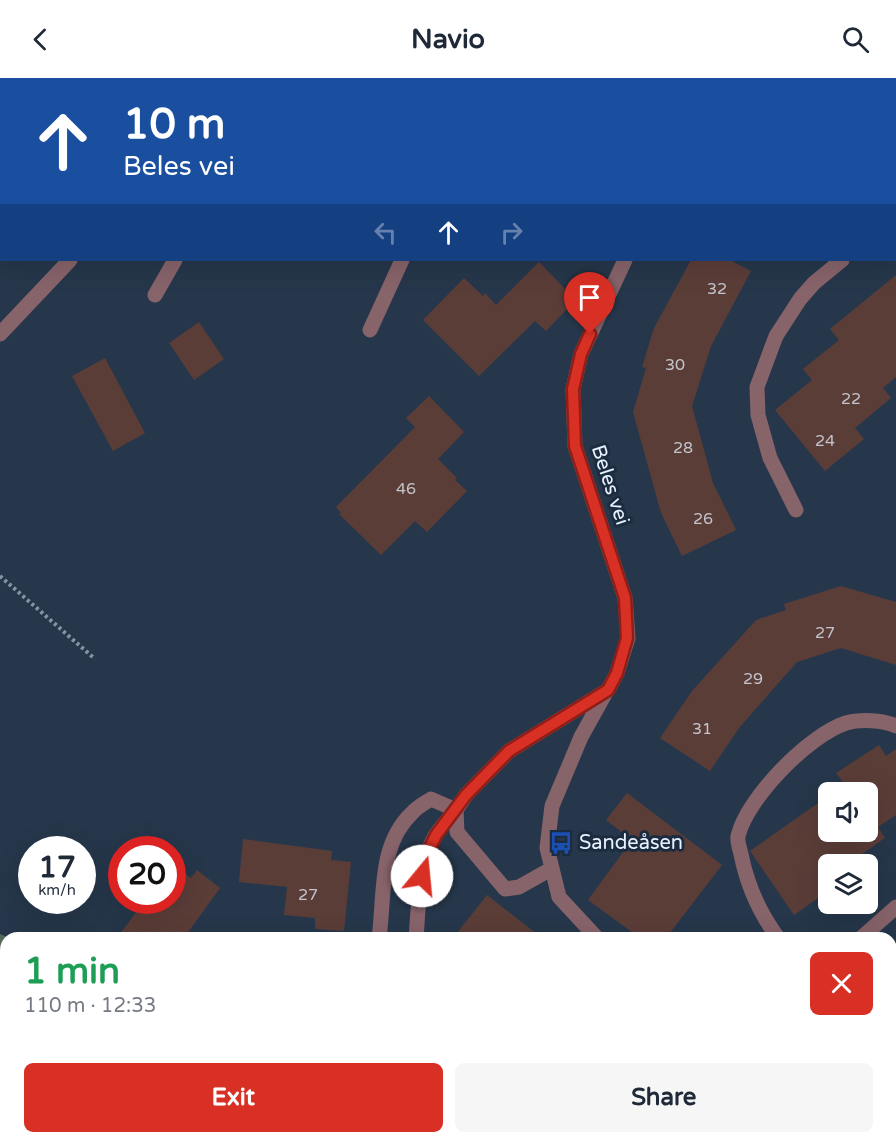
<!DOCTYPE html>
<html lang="en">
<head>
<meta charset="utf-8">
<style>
  :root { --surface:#fff; --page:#f6f6f7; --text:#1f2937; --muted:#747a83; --accent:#d93025 }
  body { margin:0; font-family:"Varela Round",sans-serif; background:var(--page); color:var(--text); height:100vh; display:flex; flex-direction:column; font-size:22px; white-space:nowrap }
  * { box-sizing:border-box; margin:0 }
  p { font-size:20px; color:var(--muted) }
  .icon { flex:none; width:33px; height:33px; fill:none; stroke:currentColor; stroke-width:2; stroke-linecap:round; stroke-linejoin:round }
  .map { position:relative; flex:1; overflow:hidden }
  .side { position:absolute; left:0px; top:854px; width:897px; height:212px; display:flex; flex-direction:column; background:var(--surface); border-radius:18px 18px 0 0; box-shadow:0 6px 24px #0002 }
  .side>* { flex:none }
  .hud { position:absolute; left:0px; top:0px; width:897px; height:183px; box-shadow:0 6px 24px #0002; background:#1a4fa0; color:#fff; overflow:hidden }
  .fabs { position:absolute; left:818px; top:704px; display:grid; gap:12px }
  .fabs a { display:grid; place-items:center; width:60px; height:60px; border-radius:9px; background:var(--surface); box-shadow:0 6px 24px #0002; font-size:30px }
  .speed { position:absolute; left:18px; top:758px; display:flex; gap:12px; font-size:30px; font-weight:700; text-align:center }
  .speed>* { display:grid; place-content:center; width:78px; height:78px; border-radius:50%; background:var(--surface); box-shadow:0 6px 24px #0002; line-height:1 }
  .speed small { font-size:15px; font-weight:400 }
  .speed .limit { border:9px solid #d22; background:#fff; color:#111 }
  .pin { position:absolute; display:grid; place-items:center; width:51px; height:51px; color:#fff; margin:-62px -26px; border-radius:50% 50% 50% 0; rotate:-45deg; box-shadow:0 0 6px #0007 }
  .pin .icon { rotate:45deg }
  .me { position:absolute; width:66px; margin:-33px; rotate:17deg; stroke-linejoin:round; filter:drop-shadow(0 0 4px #0008) }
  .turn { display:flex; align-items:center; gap:21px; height:126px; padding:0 24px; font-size:27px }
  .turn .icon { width:78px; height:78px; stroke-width:2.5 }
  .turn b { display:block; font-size:42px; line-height:51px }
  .lanes { display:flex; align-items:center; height:57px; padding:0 24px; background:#0003; justify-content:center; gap:30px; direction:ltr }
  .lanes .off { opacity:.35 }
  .round { display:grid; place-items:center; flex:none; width:63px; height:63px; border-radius:9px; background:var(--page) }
  .head { display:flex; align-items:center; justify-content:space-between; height:102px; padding:0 24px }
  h1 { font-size:36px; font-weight:700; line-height:45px; color:#1e9e55 }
  .cta { display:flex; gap:12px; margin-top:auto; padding:12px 24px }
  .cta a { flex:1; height:69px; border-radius:9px; background:var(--accent); color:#fff; font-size:24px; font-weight:700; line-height:69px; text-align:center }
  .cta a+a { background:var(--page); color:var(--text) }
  header { display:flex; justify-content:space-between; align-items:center; height:78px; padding:0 24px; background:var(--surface); font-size:27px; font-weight:700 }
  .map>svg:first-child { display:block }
  .forest { fill:#556e59 }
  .building { fill:#5b3d38 }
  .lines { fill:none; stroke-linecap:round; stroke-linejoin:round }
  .path { stroke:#8593a4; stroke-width:4; stroke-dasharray:3 3; stroke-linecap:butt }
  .lane { stroke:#87636a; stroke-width:15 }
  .street { stroke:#87636a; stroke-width:15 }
  .route-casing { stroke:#8d1f18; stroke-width:15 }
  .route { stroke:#d93025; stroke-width:10 }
  .labels { text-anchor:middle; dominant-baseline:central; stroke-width:6; stroke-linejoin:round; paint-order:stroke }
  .number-label { font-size:16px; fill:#c4c4cd }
  .street-label { font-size:20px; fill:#e7f1ff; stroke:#1c2c40 }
  .poi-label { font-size:20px; fill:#e7f1ff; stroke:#1c2c40; text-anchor:start }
</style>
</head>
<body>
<header><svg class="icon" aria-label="back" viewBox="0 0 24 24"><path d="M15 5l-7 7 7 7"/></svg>Navio<svg class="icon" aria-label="search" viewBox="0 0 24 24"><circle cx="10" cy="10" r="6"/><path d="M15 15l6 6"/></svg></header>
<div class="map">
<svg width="896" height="1064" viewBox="0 0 896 1064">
  <rect width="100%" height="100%" fill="#26374b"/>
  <path class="forest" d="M0,856L7,859L6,1059H195L201,1064H0Z
    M891,940L896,946V1064H863L856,1059H891Z"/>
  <path class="building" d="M691,182H730L751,193L711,268L692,328L713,405L736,452L682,478L661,435L633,334L646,290L642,289L654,250Z
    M539,184L576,222L546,253L535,243L479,298L423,242L464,200L483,218L485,215L496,227Z
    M896,197V299L883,310L891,320L855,350L864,361L825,393L775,332L812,302L803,291L839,262L830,251Z
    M199,244L224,281L194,302L169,265Z
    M105,280L145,355L113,373L72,298Z
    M429,318L464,354L438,381L457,400L455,402L467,413L427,454L415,443L381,477L339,436L341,435L336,429L415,349L406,340Z
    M841,508L896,524V587L841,570L797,584L739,650L710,693L660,660L692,613L756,542L786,532L784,526Z
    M879,667L886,678L896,671V737L878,749L885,760L848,786H828V813L794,837L750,773L828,718V753H867V714H834L845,707L836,695Z
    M627,715L722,787L666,860H640L588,822L632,762L606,742Z
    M243,761L332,773L331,782L351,784L344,853L315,851V840L284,837L287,809L239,804Z
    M172,787L191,800L197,792L220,810L184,860H117L145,822H172Z
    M487,817L542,860H453Z"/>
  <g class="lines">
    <path class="path" d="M0,498L95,581"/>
    <path class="lane" d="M241,2L243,0
      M256,2L257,0
      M155,217L175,182
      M0,256L70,182
      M379,860C385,817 378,767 412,735C417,729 425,725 431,721L456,732C449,740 441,749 435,758C418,788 419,826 416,860
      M409,1064V1059"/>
    <path class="street" d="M529,2L530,0
      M784,2L786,0
      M370,252L402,182
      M796,432L770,380L758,337L757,309L776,258L800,221L814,205L842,182
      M551,791L519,809L505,811L457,754L456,732L466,717L509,673L608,612L617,595L628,560L625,520L575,368L573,311L581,276L625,182
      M597,860L559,819L547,770L552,728L581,659L606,614
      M778,860C759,834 747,807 741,776C740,771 737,764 738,758C747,720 809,657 846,645C860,641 883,642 896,648
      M861,860L896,829
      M823,1059L830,1064"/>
  </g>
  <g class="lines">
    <g class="route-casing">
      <path id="route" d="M422,798L426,778L436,757L466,717L509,673L608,612L617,595L627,560L625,520L575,368L573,311L581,276L590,256"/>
    </g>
    <use href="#route" class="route"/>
  </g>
  <defs>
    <g id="bus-bare" transform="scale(1.8)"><path d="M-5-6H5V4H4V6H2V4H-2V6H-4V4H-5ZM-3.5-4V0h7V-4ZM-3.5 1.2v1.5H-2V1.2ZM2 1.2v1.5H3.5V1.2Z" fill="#1a4fb4" stroke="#1c2c40" stroke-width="2.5" paint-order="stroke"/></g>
  </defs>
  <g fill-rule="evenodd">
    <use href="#bus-bare" x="561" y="765"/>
  </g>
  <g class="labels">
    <g class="number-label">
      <text x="717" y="211">32</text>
      <text x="675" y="287">30</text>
      <text x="851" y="321">22</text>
      <text x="825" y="363">24</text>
      <text x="683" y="370">28</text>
      <text x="406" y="411">46</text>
      <text x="703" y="441">26</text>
      <text x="825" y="555">27</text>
      <text x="753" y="601">29</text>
      <text x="702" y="651">31</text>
      <text x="308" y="817">27</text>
    </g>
    <g class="street-label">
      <text transform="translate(610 407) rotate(72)">Beles vei</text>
    </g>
    <g class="poi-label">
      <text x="579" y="765">Sandeåsen</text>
    </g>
  </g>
</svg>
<div class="fabs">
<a><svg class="icon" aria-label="sound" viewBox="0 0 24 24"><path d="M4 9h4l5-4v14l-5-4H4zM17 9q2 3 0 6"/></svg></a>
<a><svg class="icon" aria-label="layers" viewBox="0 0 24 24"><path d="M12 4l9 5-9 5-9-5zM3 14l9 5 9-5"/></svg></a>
</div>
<div class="speed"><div>17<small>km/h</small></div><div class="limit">20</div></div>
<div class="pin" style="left:590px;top:256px;background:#d93025"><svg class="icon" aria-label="arrive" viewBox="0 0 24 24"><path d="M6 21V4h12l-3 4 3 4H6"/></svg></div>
<svg class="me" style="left:422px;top:798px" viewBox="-20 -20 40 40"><circle r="19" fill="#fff"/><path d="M0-13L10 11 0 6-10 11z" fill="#d93025"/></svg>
<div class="hud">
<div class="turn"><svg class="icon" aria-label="ahead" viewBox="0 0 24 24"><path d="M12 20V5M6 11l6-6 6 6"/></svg><div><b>10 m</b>Beles vei</div></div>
<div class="lanes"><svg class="icon off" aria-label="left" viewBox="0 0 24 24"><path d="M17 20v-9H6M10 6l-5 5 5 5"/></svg><svg class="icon" aria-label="ahead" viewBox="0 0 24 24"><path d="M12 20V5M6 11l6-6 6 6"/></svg><svg class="icon off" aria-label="right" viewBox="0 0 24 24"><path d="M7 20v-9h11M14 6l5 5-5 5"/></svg></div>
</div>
<section class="side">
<div class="head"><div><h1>1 min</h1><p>110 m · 12:33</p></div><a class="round" style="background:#d93025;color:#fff"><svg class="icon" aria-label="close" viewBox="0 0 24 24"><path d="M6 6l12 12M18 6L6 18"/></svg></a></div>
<div class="cta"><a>Exit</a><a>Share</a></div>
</section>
</div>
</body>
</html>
